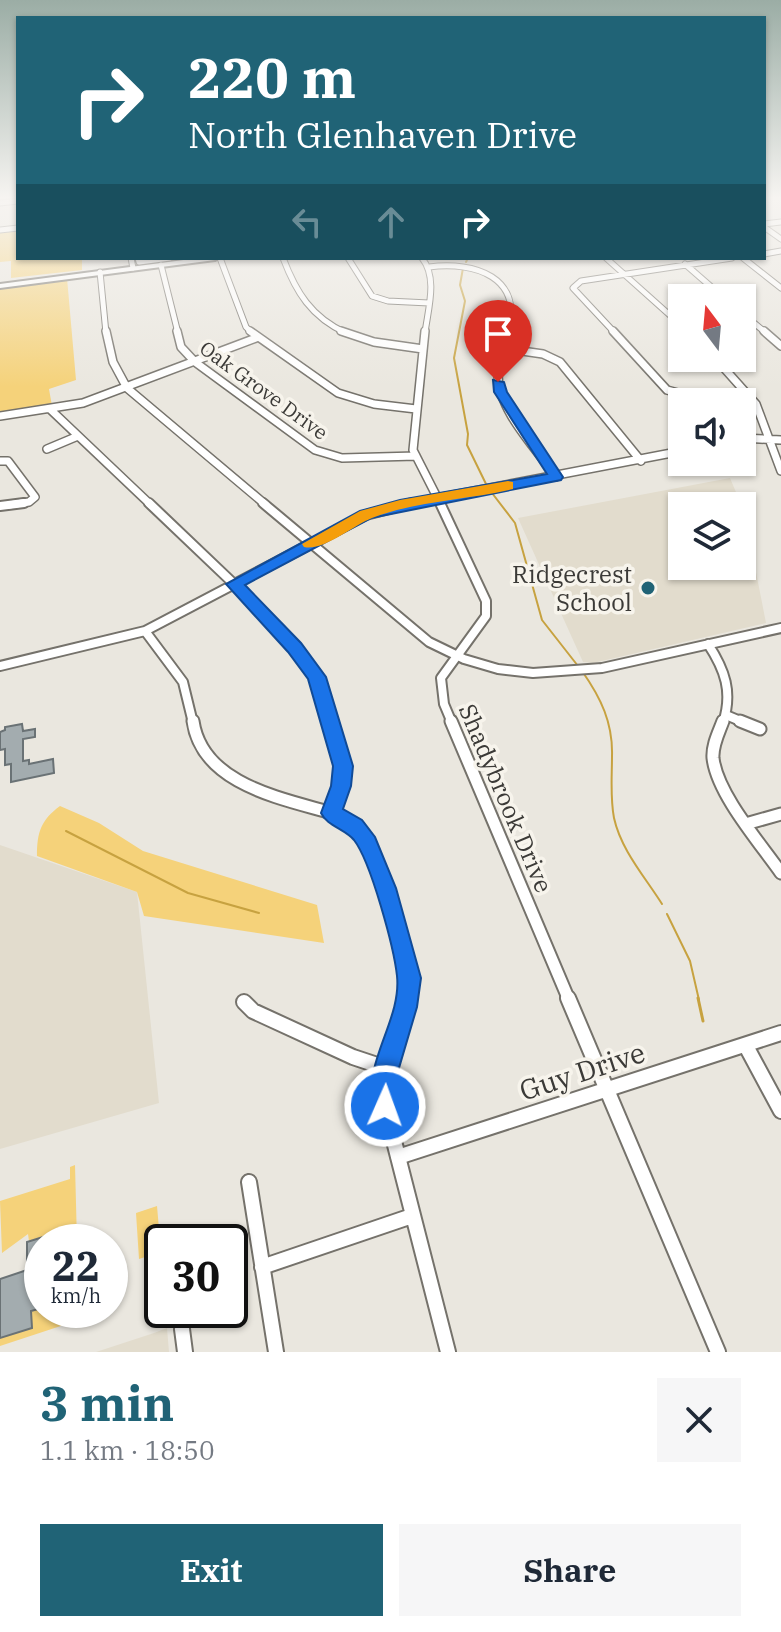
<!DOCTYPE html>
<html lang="en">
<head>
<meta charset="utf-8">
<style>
  :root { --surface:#fff; --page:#f6f6f7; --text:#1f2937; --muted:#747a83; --accent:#206376 }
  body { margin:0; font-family:"IBM Plex Serif",serif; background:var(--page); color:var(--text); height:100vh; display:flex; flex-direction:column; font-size:30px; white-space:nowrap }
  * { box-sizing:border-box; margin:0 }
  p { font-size:26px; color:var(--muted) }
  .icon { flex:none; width:44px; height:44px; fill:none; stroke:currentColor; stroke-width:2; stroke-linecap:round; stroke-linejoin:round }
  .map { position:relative; height:1352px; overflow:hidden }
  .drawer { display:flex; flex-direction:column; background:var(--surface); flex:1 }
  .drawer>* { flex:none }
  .guide { position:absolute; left:16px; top:16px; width:750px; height:244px; border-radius:0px; box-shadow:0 2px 6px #0004; background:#206376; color:#fff; overflow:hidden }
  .needle { width:52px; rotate:344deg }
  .buttons { position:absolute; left:668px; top:284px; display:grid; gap:16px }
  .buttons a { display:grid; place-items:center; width:88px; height:88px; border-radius:0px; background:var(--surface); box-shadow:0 2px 6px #0004; font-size:40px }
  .speed { position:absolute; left:24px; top:1224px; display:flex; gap:16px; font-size:40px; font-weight:700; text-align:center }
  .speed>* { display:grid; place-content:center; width:104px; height:104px; border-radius:50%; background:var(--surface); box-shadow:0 2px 6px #0004; line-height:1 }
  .speed small { font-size:20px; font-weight:400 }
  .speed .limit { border:4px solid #111; border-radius:12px; background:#fff; color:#111 }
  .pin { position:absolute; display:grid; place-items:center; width:68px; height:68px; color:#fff; margin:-82px -34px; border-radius:50% 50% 50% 0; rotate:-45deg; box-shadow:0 0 8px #0007 }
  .pin .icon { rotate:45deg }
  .me { position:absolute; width:88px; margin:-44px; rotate:2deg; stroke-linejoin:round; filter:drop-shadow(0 0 6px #0008) }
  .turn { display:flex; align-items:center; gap:28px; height:168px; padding:0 40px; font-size:36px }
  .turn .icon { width:104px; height:104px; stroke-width:2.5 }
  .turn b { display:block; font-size:56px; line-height:68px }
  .lanes { display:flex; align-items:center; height:76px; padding:0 40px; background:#0003; justify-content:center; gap:40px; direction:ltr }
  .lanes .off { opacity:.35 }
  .round { display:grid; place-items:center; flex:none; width:84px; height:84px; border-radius:0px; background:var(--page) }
  .overview { display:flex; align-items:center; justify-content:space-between; height:136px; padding:0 40px }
  h1 { font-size:48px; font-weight:700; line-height:60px; color:var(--accent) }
  .cta { display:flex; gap:16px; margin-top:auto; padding:16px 40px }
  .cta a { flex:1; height:92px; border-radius:0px; background:var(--accent); color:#fff; font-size:32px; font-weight:700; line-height:92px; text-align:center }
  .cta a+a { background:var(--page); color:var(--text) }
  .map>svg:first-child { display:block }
  .built { fill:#e2dccd; fill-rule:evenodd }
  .green { fill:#f5d27a }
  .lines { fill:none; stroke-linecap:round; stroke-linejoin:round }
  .stream-far1 { stroke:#c7a240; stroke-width:2 }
  .stream { stroke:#c7a240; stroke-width:3 }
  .building { fill:#a3acaf; stroke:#6a7275; stroke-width:2 }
  .minor-far4-casing { stroke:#75726b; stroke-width:7 }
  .minor-far3-casing { stroke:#75726b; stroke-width:10 }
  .minor-far2-casing { stroke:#75726b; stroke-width:12 }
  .minor-far1-casing { stroke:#75726b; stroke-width:15 }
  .minor-casing { stroke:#75726b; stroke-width:18 }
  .major-casing { stroke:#75726b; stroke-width:4 }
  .minor-far4 { stroke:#fff; stroke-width:5 }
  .minor-far3 { stroke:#fff; stroke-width:7 }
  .minor-far2 { stroke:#fff; stroke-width:8 }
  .minor-far1 { stroke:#fff; stroke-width:11 }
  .minor { stroke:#fff; stroke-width:14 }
  .major { fill:#fff; fill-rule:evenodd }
  .route { fill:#1a73e8; stroke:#114b97; stroke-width:2 }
  .slow { fill:#f59e0b }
  .poi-dot { fill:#206376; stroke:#f7f4ec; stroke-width:3 }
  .labels { text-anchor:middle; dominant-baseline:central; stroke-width:7; stroke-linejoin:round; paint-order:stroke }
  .far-street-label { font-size:20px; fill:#3b3a37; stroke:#f7f4ec }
  .poi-label { font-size:24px; fill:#3b3a37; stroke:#f7f4ec; text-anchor:end }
  .street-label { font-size:24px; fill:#3b3a37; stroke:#f7f4ec }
  .near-street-label { font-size:28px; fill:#3b3a37; stroke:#f7f4ec }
</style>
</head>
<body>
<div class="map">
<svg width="781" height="1352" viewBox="0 0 781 1352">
  <rect width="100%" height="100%" fill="#eae7df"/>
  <path class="built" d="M730,478L744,511L766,623L593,663L583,662L518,518ZM682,506H742V566H682Z
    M0,845L137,892L159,1103L0,1149Z
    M167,1328L169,1352H96L154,1333Z"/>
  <path class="green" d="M18,229V258H82V270L11,278V261L0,262V231Z
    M67,278L76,380L49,389L52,406L0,414V287Z
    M60,806L99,823L143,851L317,905L324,943L144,916L137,892L37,856C37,832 41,820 60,806Z
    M75,1165L77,1242H62L61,1231L29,1241L28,1234L2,1253L0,1201L70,1179V1167Z
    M157,1206L161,1252L139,1259L136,1213Z
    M42,1308L85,1310V1318L0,1346V1338L31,1328V1311Z"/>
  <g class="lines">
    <path class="stream-far1" d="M466,262L468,258
      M463,268L460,285L465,301L454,358L468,434L467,445L487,486
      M492,493L515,523L542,620L578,666
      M582,671C601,698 613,723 612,756C612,777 610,798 614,818C621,850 645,877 662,904
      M66,831L188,893L259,913
      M667,914L690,961L699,1000"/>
    <path class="stream" d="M698,998L703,1021"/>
  </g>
  <path class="building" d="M22,724L23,731L35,729V737L23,739V761L29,760V764L53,759L54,773L11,782V764L5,765V749L0,750V732L5,730V727Z
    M62,1231V1242H42V1308L31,1311L32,1328L0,1338V1279L27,1270V1242Z"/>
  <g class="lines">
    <g class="minor-far4-casing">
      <path id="minor-far4" d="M0,203L18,201
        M764,224L781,222
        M764,227L781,239
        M0,230L18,228
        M764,254L781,251
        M131,258L133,268
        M138,258L139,262L170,258
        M220,258L246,327L252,333
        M283,258C296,292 311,317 346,333
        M348,258L372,296L388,301L429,303
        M422,258C438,278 428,309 425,333
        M606,258L682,326
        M743,258L781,288
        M685,264L724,298
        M161,265L178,333
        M429,267C475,261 524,277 508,333
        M100,272L106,333
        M742,313L766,333
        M615,333L573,288L581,281L732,258"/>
    </g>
    <g class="minor-far3-casing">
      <path id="minor-far3" d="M106,331L113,362L127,388L266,505
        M177,331L181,347L195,362L315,450L342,458L416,456
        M250,331L338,393L374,404L416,409
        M341,331L374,342L423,349
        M425,331L413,450L441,505
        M508,331C504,345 498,359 498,374C498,411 536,448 556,477
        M613,331L667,390L689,396L748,394
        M764,331L781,346
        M501,348L543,354L560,362L641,461
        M715,358L756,404L781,471
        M51,410L151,505
        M0,416L83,403L256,338
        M742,438L781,440
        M47,449L78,436
        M0,461H8L35,497L29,502L9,505
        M401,505L682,451"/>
    </g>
    <g class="minor-far2-casing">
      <path id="minor-far2" d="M149,503L234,584L294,647L316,677L330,723
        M263,503L429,642L464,659L498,669L533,673L602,668L781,628
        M440,503L486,601V616L441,678L444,704L452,723
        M0,506L24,503
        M145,631L183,682L193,723
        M708,644C725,670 733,692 723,723
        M0,666L145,631L366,515L412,503
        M726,715L745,723"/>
    </g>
    <g class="minor-far1-casing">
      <path id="minor-far1" d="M193,721C202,784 280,798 332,813
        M329,721C342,762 346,771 332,813L354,827L371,849L385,888L409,978L406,1000
        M451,721L569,1000
        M723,721C719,732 712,745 713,758C717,794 760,843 781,873
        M740,721L760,729
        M749,823L781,814"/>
    </g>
    <g class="minor-casing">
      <path id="minor" d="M406,998L386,1068L385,1106L448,1352
        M568,998L718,1352
        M244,1002L253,1011L353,1057L386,1068
        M746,1046L781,1111
        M398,1157L781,1033
        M249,1182L276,1352
        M262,1267L412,1216
        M182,1329L185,1352"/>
    </g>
    <g class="major-casing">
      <path id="major" d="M199,258H218L215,260L0,288V284Z"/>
    </g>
    <use href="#minor-far4" class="minor-far4"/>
    <use href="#minor-far3" class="minor-far3"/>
    <use href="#minor-far2" class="minor-far2"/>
    <use href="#minor-far1" class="minor-far1"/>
    <use href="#minor" class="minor"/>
    <use href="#major" class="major"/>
  </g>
  <linearGradient id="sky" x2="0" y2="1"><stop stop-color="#9bada5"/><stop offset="0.51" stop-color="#f6f4f1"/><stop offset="1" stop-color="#f6f4f1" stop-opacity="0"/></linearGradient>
  <rect width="781" height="387" fill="url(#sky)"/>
  <path class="route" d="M493,380L504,382L507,392L563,477L561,480L371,518L245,585L301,643L326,677L353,766L351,786L343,809L362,820L375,837L396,888L421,978L417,1007L399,1068V1106L395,1115L385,1119L376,1115C357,1068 402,1023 397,976C394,948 371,862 354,840C345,829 327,826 321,813L331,786L333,766L308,679L288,652L226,584L360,511L400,500L547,474L494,392Z"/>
  <path class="slow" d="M508,481L513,482V489C467,500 416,501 372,518C354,525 322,552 304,547L302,544L360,511L400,500Z"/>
  <circle class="poi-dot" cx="648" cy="588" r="8"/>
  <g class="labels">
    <g class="far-street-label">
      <text transform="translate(264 390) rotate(36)">Oak Grove Drive</text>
    </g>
    <g class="poi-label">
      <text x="632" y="574">Ridgecrest<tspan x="632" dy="28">School</tspan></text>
    </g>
    <g class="street-label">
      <text transform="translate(506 798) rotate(67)">Shadybrook Drive</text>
    </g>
    <g class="near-street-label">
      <text transform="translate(582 1071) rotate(-18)">Guy Drive</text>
    </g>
  </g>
</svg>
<div class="buttons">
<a><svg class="needle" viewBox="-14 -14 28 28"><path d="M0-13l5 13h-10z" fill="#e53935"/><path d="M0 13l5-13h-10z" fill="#747a83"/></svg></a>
<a><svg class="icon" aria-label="sound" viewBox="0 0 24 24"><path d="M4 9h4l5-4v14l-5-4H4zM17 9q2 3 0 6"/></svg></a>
<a><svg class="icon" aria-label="layers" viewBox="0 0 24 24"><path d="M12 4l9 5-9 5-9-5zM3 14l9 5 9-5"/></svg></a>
</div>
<div class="speed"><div>22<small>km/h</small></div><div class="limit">30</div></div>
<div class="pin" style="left:498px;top:382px;background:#d93025"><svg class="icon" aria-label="arrive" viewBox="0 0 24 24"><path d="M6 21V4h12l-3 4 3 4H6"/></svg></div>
<svg class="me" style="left:385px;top:1106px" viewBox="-20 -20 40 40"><circle r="17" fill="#1a73e8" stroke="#fff" stroke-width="3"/><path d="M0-11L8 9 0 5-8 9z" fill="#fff"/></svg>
<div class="guide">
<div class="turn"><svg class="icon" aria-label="right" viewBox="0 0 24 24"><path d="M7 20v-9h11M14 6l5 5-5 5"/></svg><div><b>220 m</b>North Glenhaven Drive</div></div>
<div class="lanes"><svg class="icon off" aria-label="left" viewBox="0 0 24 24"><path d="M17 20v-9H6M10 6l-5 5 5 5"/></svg><svg class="icon off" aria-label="ahead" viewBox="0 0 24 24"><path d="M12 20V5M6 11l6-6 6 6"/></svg><svg class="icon" aria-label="right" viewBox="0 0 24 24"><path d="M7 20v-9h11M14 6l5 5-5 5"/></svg></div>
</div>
</div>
<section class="drawer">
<div class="overview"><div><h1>3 min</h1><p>1.1 km · 18:50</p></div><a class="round"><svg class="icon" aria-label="close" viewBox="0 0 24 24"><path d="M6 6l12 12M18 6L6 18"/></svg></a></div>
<div class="cta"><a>Exit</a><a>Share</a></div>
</section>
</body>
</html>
